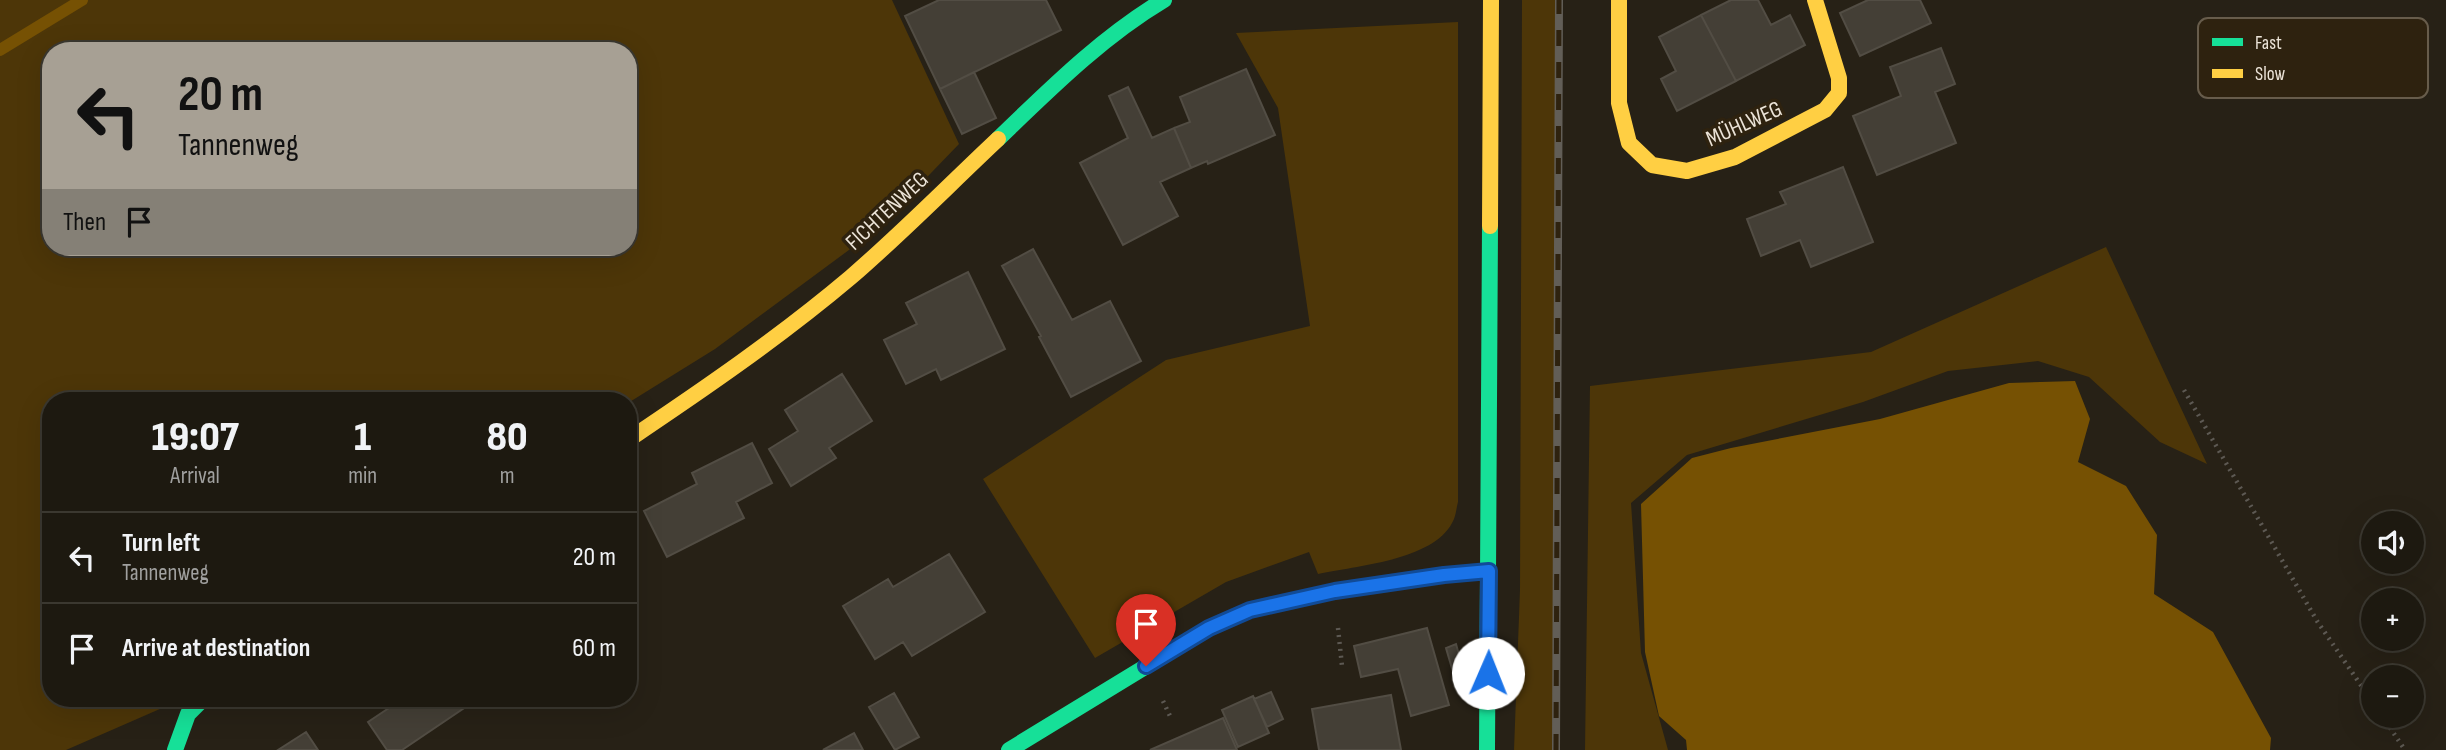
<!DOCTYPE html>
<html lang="en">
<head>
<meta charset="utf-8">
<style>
  :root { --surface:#1d1910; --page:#252219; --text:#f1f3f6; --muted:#a0a09f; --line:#3b3830 }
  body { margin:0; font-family:"Sofia Sans Condensed",sans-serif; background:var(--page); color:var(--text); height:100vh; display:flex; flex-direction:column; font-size:26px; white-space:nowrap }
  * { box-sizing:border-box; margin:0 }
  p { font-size:23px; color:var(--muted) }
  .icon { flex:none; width:38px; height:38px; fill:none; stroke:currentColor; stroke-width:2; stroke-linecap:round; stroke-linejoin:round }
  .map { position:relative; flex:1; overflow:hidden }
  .sheet { position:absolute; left:42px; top:392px; width:595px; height:315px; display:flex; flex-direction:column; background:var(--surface); border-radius:28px; box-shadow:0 7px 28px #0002,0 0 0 2px var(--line) }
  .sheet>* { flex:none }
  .banner { position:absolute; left:42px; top:42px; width:595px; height:214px; border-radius:28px; box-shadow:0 7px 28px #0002,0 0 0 2px var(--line); background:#a7a094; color:#111; overflow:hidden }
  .buttons { position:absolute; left:2361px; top:511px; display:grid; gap:14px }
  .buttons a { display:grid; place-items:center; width:63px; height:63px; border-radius:50%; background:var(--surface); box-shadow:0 7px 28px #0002,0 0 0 2px var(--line); font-size:35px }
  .pin { position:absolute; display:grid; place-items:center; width:60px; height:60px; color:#fff; margin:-72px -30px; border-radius:50% 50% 50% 0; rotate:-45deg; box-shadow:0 0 7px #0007 }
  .pin .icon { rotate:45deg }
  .me { position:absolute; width:77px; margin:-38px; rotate:1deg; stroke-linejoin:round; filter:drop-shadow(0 0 5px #0008) }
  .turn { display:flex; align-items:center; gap:24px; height:147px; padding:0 21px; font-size:32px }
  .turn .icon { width:91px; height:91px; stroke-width:2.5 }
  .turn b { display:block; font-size:49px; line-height:60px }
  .then { display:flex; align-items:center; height:66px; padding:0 21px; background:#0003; gap:14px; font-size:26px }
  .eta { display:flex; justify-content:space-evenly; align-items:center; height:119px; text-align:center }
  .eta b { font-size:42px; font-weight:800; line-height:49px }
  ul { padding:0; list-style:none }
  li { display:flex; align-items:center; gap:21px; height:91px; padding:0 21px; border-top:2px solid var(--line) }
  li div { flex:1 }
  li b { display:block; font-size:26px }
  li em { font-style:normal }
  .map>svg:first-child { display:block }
  .green { fill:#4d3608; fill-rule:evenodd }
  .water { fill:#765103 }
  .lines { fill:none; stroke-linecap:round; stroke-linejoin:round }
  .stream { stroke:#765103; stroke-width:12 }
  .building { fill:#443f36; stroke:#524d44; stroke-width:2 }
  .path { stroke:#5d5953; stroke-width:4.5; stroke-dasharray:2 5; stroke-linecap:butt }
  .fast { stroke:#16e098; stroke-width:16 }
  .slow { stroke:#ffcf43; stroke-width:16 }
  .rail-casing { stroke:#625e57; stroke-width:8 }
  .rail { stroke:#2e220f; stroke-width:5; stroke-dasharray:16; stroke-linecap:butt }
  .route-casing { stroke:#114b97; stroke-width:18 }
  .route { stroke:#1a73e8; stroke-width:12 }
  .labels { text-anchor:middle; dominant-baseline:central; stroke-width:7; stroke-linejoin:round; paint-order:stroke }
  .street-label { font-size:23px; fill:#ece4d8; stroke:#2e220f }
  .key { fill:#2e220f; stroke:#675c4b; stroke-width:2 }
  .key-label { font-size:19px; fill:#ece4d8 }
</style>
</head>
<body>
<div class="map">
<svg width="2446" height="750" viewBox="0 0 2446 750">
  <rect width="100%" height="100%" fill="#272116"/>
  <path class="green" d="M0,0H892L959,144L876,230L715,349L628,403V401H51V698H179L169,705L66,750H0ZM51,51H628V247H51Z
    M1522,0H1559L1556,750H1514L1520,590Z
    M1458,22V502C1456,509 1456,517 1452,523C1433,560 1356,566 1318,574L1309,552L1226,582L1095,658L983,479L1166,360L1310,326L1278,108L1236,33Z
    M2106,247L2207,464L2160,442L2089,377L2038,361L1948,371L1863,402L1687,455L1631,503L1641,653L1668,750H1585L1590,386L1871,352Z"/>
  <path class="water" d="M2075,381L2090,419L2078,462L2126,486L2157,535L2154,594L2213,632L2271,738L2270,750H1687L1686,740L1659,716L1645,652L1641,504L1692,458L1731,448L1880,419L2009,383Z"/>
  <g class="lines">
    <path class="stream" d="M0,50L82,0"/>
  </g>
  <path class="building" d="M939,0H1046L1061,30L940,89L905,16Z
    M1731,0H1758L1771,25L1790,15L1805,45L1736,81L1701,15Z
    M1868,0H1920L1931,23L1860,56L1840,13Z
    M1701,15L1736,81L1677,111L1661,79L1676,71L1659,37Z
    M1941,48L1955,84L1935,92L1956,143L1877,175L1853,116L1901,96L1890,67Z
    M1246,69L1275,135L1208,164L1207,161L1191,168L1174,128L1190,122L1180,97Z
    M974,72L996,118L962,134L940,89Z
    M1128,87L1152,138L1174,128L1191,168L1160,182L1178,216L1123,245L1080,163L1128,138L1109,96Z
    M1843,167L1873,242L1811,267L1800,240L1761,256L1747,219L1786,204L1780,192Z
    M1033,249L1072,320L1110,301L1141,361L1071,397L1039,337L1041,336L1002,266Z
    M968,272L1005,349L941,380L936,369L906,384L884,340L917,324L906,303Z
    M842,374L872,421L829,448L836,458L791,486L769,449L798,431L785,410Z
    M752,443L772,483L736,502L744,518L667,557L644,511L697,484L692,473Z
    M949,554L985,612L912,656L903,642L875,659L843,606L888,579L893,587Z
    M1427,628L1449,705L1411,716L1398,669L1361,677L1354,646Z
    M1456,644L1463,669L1453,672L1446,648Z
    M1271,692L1283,719L1267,727L1254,699Z
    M894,693L919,737L895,750L869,707Z
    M1391,695L1401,750H1319L1312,709Z
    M1253,696L1269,733L1238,747L1222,710Z
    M404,698H479L402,750H387L368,722Z
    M1223,718L1237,750H1150Z
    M306,732L318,750H278Z
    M854,733L863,750H823Z"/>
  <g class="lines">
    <path class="path" d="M2184,390L2317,621L2373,703
      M1338,628L1342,666
      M1163,701L1170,716
      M2382,716L2405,750"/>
    <path class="fast" d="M998,139C1050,89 1102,37 1164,0
      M175,750L188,714L204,698
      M1009,750L1209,628L1250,610L1335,591L1444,575L1489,571
      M1487,750L1490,226"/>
    <path class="slow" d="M1619,0V103L1629,143L1652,165L1687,171L1735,157L1825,110L1839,93V78L1815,0
      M1490,226L1491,0
      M628,440C704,389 780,337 851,277C902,233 949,185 998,139"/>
    <g class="rail-casing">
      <path id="rail" d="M1556,750L1559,0"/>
    </g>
    <use href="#rail" class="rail"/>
  </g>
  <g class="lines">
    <g class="route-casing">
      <path id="route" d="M1146,666L1209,628L1250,610L1335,591L1444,575L1489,571L1488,673"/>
    </g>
    <use href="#route" class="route"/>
  </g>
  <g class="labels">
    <g class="street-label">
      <text transform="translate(1744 124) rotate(-24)">MÜHLWEG</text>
      <text transform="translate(887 211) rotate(-43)">FICHTENWEG</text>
    </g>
  </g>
  <rect x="2198" y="18" width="230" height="80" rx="10" class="key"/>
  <rect x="2212" y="38" width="31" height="8" fill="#16e098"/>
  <rect x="2212" y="69" width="31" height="9" fill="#ffcf43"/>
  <g class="key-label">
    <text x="2255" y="49">Fast</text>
    <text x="2255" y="80">Slow</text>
  </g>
</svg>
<div class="buttons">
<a><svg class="icon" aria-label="sound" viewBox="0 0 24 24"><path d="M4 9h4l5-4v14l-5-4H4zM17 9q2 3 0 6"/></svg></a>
<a>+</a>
<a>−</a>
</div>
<div class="pin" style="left:1146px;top:666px;background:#d93025"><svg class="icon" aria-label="arrive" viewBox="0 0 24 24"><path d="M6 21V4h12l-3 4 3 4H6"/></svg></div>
<svg class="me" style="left:1488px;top:673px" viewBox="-20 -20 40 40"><circle r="19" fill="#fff"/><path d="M0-13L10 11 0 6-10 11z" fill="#1a73e8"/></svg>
<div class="banner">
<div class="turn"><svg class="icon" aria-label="left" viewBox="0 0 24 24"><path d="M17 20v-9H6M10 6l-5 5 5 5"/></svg><div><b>20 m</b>Tannenweg</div></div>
<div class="then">Then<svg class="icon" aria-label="arrive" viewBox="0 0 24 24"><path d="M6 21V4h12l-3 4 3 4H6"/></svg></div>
</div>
<section class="sheet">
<div class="eta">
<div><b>19:07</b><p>Arrival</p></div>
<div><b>1</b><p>min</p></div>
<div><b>80</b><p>m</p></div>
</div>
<ul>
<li><svg class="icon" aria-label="left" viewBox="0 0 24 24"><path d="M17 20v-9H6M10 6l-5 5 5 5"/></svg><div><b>Turn left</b><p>Tannenweg</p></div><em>20 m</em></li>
<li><svg class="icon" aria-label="arrive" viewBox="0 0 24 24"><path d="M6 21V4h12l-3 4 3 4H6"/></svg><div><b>Arrive at destination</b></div><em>60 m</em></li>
</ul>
</section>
</div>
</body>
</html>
